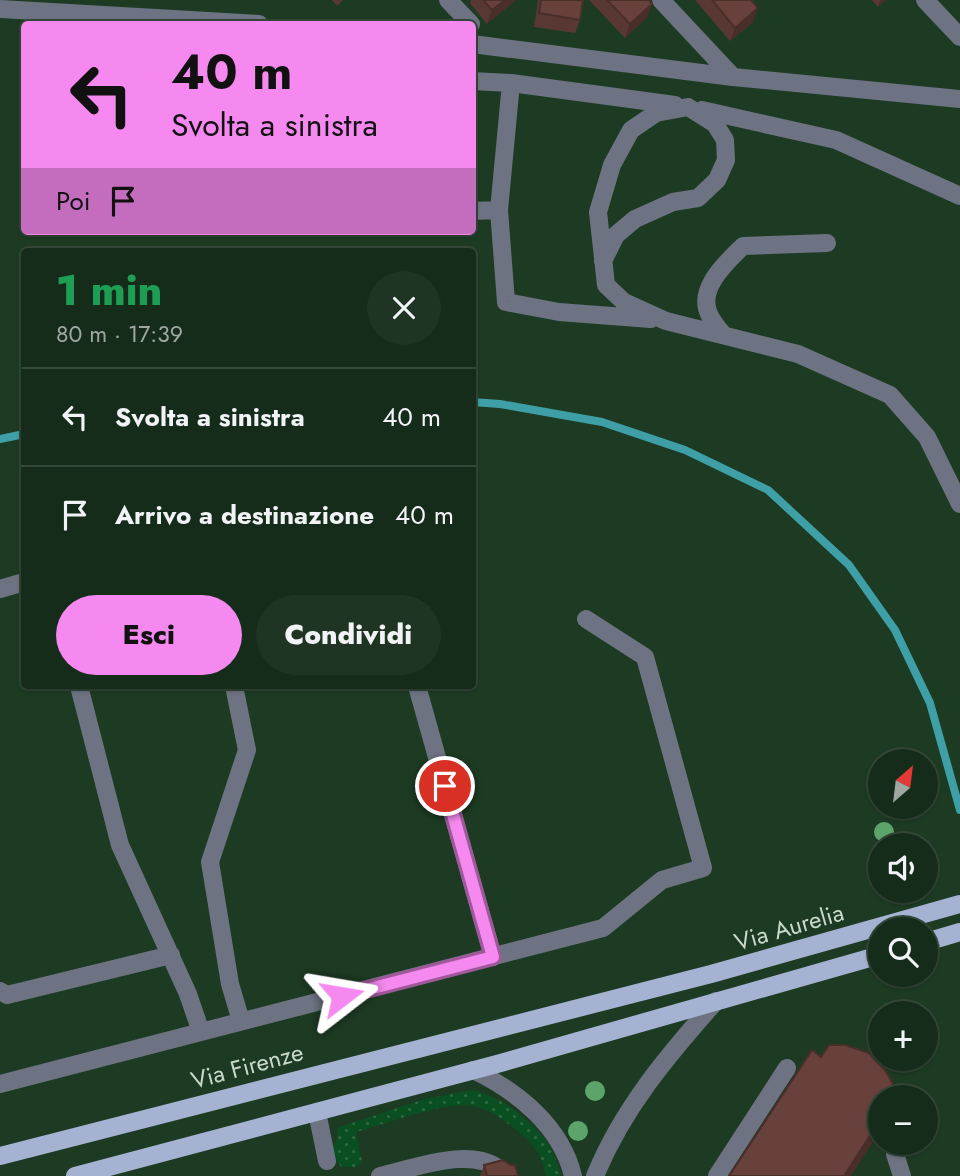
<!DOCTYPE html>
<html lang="it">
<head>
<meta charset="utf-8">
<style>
  :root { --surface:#162c1a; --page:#1f3423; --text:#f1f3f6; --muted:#9ea7a2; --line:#354839; --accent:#f589ef }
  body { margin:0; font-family:Jost,sans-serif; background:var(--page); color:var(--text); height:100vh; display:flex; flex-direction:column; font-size:26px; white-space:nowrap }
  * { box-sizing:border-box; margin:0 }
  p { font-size:23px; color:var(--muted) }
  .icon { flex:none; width:38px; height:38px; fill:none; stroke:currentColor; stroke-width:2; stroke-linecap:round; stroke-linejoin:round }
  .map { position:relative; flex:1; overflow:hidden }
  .side { position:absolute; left:21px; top:248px; width:455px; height:441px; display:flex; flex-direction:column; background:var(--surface); border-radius:7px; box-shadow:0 2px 5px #0004,0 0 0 2px var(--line) }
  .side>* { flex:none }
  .hud { position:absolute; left:21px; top:21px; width:455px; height:214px; border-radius:7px; box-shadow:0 2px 5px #0004,0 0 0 2px var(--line); background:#f589ef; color:#111; overflow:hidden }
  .needle { width:46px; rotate:28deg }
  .tools { position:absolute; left:868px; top:749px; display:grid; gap:14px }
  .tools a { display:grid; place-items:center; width:70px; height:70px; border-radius:50%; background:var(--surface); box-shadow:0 2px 5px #0004,0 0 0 2px var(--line); font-size:35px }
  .pin { position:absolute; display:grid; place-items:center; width:60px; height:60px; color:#fff; margin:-30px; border:4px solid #fff; border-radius:50%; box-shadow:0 2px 7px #0007 }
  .me { position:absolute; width:77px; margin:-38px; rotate:76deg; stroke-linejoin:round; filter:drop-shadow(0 0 5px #0008) }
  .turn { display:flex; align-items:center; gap:24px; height:147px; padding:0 35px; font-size:32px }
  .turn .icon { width:91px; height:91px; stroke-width:2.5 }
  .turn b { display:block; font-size:49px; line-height:60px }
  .then { display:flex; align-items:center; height:66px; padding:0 35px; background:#0003; gap:14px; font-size:26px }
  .round { display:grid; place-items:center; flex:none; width:74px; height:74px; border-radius:37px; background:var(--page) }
  .headline { display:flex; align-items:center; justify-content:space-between; height:119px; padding:0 35px }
  h1 { font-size:42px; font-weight:800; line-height:52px; color:#1e9e55 }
  .primary-button { display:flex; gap:14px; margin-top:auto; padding:14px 35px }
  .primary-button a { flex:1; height:80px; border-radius:42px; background:var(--accent); color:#111; font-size:28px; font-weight:800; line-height:80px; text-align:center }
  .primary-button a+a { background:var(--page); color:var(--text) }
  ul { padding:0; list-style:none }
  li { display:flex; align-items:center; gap:21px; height:98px; padding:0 35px; border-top:2px solid var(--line) }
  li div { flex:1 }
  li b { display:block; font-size:26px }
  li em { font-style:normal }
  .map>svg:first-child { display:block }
  .grass { fill:url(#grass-dots) }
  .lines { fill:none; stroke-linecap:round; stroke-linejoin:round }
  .stream { stroke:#3ea0a6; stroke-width:8 }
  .minor { stroke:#6d7382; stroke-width:18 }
  .major { stroke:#a6b2d1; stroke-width:18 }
  .tree { fill:#5ca46a }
  .wall { fill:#593834 }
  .shaded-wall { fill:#492e2a }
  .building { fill:#68413c; stroke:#492e2a; stroke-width:2 }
  .route-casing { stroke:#9f599b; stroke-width:18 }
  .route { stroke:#f589ef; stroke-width:12 }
  .labels { text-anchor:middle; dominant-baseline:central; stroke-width:7; stroke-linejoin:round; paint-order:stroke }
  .street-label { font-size:24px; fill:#c9dacb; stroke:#1d3b23 }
</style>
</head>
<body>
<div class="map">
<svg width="960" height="1176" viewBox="0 0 960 1176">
  <defs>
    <pattern id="grass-dots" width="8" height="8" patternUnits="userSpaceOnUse" patternTransform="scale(1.75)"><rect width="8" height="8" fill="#0a4f21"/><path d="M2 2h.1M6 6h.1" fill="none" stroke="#2c6840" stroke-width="1.8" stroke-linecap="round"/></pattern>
  </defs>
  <rect width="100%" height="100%" fill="#1d3b23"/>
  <path class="grass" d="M472,1090C507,1097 557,1137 560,1176H546C541,1152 533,1143 514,1128C502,1119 487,1108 472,1106C441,1102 386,1124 356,1132L362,1161L357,1167H341L331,1151L338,1137L337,1128L425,1099Z"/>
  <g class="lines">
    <path class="stream" d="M472,402L500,404L602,422L685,450L768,490L849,565L895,630L930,703L960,810
      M0,439L24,434"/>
    <path class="minor" d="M448,0L471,24
      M661,0L733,77
      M925,0L960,37
      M0,9L259,24
      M472,44L733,77L960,99
      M472,81L511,83L675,105
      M702,110L836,140L960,196
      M499,210L506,302L559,312L651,319
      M472,211L499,210L511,83
      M603,261L616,235L635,219L673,202L698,198L717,180L726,160L725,140L715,124L688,107L656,113L631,130L612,165L598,212L606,285L624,302L666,321L798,354L890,395L927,437L960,504
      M722,333C717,327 712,321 709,314C697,288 727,262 743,246L827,243
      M0,589L24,582
      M79,686L120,845L188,994L201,1032
      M234,686L247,750L210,862L230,984L241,1021
      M417,686L493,957
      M0,991L7,995L171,955
      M473,1070C517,1091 561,1126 573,1176
      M0,1084L603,928L662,880L703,868L645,657L586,619
      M317,1112L327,1161
      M895,1154L902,1176
      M380,1176C415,1168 480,1142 506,1176
      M595,1176C623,1108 668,1055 716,1001
      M717,1176L787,1068"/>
    <path class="major" d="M926,942L960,932
      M0,1156L711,974L960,904
      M75,1176L497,1064L880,955"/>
  </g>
  <g class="tree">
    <circle cx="884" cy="832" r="10"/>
    <circle cx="595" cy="1091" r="10"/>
    <circle cx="578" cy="1131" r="10"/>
  </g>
  <path class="wall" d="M332,0H343L337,6Z
    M471,0H516L487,24L470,3Z
    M538,0H583L580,20L575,33L534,27Z
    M589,0H649L652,4L647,17L625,38Z
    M695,0H751L753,22L730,41Z
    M872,0H886L878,7Z
    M484,1165L518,1176H480Z"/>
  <path class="shaded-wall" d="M505,0H516L487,24L492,10Z
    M881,0H886L878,7Z
    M652,4L647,17L625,38L630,24Z
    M758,8L753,22L730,41L735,28Z
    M880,1120V1131L851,1176H844Z"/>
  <path class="building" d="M483,0H505L492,10Z
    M541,0H583L580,20L539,13Z
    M607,0H649L652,4L630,24Z
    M712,0H751L758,8L735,28Z
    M829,1045H845L869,1053L885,1070L893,1084L885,1097H880V1120L844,1176H729L812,1050L821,1057Z
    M503,1160L511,1165H515L518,1176H487L484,1165Z"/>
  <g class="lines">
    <g class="route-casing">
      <path id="route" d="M342,996L493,957L445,786"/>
    </g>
    <use href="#route" class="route"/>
  </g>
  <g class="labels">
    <g class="street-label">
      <text transform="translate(789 927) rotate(-16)">Via Aurelia</text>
      <text transform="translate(247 1066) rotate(-15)">Via Firenze</text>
    </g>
  </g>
</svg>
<div class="tools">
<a><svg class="needle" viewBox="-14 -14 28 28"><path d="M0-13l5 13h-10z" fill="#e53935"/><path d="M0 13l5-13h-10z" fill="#9ea7a2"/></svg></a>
<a><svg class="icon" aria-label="sound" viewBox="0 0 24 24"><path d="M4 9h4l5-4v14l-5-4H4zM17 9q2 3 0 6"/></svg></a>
<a><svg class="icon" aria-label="search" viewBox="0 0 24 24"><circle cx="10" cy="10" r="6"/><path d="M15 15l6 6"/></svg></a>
<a>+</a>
<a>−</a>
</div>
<div class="pin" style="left:445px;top:786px;background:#d93025"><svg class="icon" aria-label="arrive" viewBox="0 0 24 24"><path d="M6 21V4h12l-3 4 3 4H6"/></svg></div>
<svg class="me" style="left:342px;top:996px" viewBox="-20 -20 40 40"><path d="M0-17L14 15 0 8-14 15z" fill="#f589ef" stroke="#fff" stroke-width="4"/></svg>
<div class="hud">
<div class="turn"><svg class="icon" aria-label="left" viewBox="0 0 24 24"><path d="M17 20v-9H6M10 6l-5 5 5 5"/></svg><div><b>40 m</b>Svolta a sinistra</div></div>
<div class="then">Poi<svg class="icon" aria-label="arrive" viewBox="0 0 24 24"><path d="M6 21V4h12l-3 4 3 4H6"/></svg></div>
</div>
<section class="side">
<div class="headline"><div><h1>1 min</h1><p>80 m · 17:39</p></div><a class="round"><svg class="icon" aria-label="close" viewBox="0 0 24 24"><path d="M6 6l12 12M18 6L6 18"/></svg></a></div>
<ul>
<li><svg class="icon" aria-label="left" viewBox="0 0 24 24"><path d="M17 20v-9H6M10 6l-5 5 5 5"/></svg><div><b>Svolta a sinistra</b></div><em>40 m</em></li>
<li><svg class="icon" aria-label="arrive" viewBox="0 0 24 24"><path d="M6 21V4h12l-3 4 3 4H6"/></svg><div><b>Arrivo a destinazione</b></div><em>40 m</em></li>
</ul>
<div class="primary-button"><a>Esci</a><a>Condividi</a></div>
</section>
</div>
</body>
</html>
